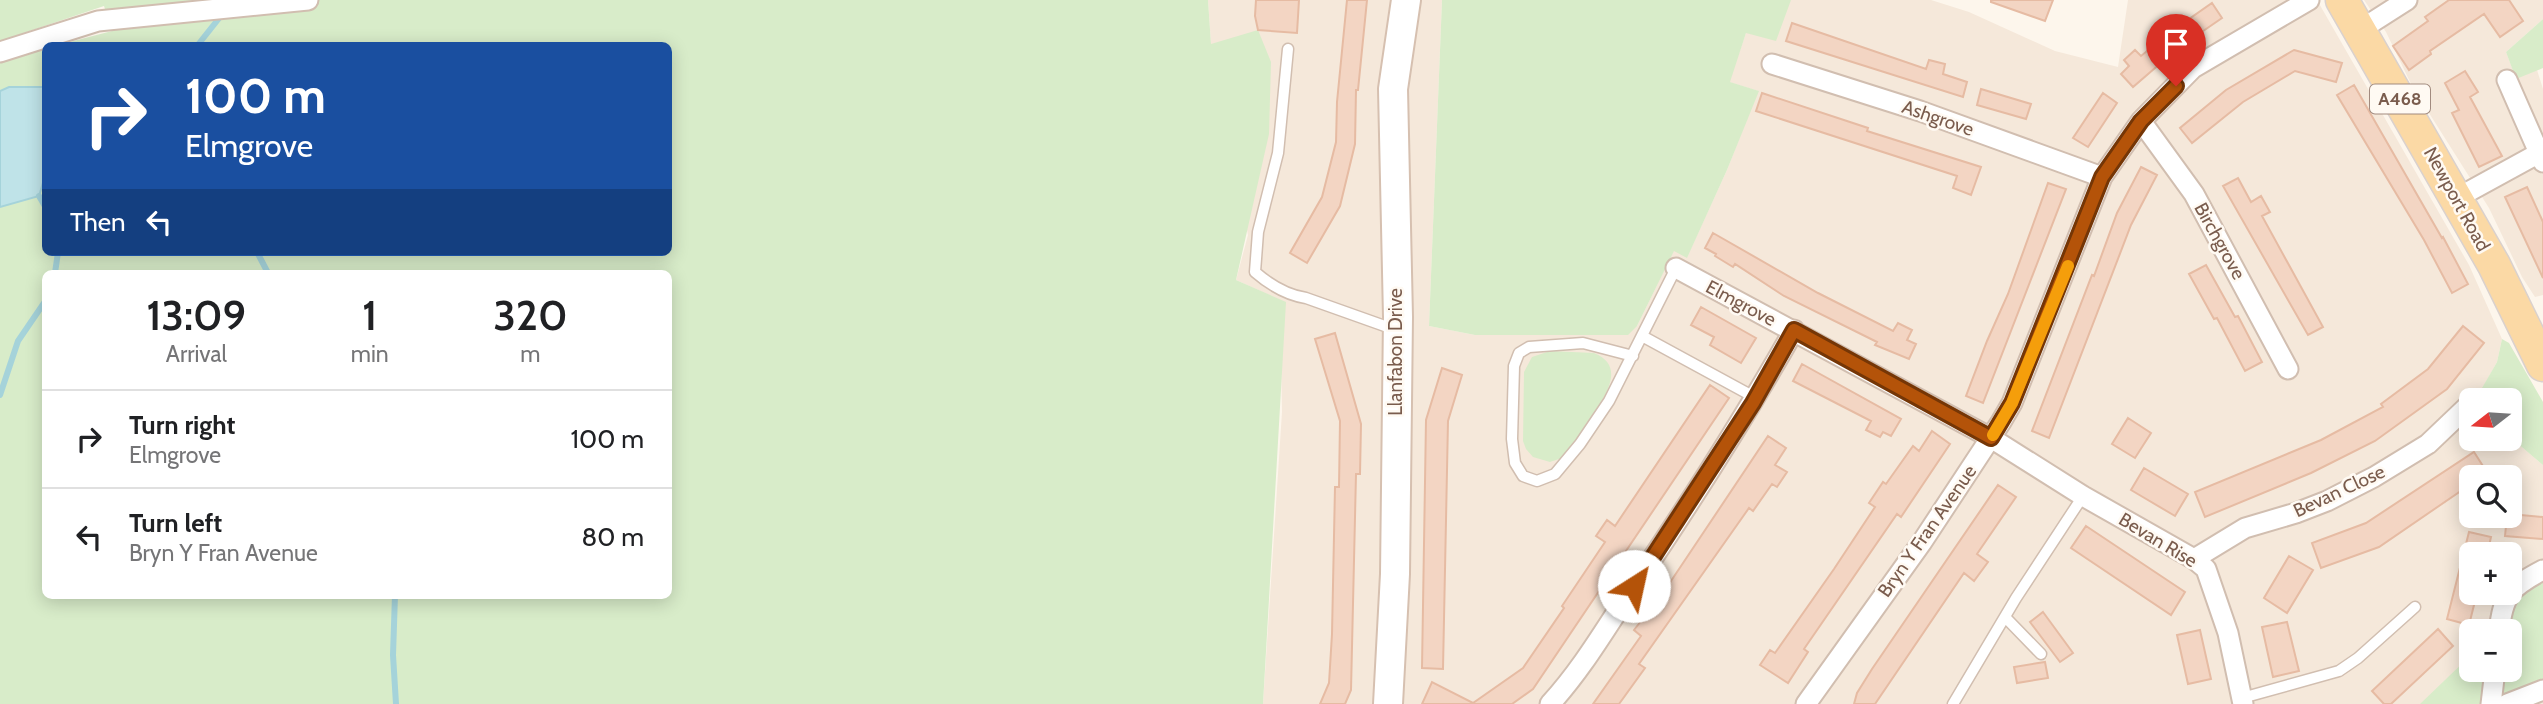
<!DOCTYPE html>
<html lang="en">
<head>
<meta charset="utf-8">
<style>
  :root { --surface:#fff; --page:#f2f2f2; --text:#202124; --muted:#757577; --line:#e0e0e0 }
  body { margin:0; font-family:Cabin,sans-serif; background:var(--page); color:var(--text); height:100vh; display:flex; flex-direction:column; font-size:26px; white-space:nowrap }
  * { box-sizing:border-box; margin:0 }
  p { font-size:23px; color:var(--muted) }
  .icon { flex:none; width:38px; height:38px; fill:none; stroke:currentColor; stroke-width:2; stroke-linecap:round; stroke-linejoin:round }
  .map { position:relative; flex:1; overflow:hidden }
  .side { position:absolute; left:42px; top:270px; width:630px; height:329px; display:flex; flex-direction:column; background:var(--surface); border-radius:10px; box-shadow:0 4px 18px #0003 }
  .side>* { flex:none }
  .guide { position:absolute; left:42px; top:42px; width:630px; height:214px; border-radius:10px; box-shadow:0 4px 18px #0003; background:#1a4fa0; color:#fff; overflow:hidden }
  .needle { width:46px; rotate:253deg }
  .buttons { position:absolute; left:2459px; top:388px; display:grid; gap:14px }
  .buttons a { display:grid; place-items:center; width:63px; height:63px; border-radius:10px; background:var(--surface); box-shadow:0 4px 18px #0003; font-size:35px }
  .pin { position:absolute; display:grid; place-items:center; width:60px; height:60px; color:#fff; margin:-72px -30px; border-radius:50% 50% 50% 0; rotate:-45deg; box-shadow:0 0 7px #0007 }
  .pin .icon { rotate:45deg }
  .me { position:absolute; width:77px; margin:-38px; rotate:35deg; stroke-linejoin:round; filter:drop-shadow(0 0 5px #0008) }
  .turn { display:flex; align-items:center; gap:24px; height:147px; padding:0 28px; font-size:32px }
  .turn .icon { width:91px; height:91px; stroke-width:2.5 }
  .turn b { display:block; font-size:49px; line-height:60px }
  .then { display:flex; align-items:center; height:66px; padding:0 28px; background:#0003; gap:14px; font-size:26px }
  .eta { display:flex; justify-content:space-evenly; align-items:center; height:119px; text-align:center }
  .eta b { font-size:42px; font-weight:600; line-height:49px }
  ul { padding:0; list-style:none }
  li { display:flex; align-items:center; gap:21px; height:98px; padding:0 28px; border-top:2px solid var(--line) }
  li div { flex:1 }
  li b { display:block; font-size:26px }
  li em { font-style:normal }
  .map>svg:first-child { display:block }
  .residential { fill:#f5e8da; fill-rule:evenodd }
  .green { fill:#d8ecc9; fill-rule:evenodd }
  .water { fill:#bfe3e8; stroke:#a5d3da; stroke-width:2 }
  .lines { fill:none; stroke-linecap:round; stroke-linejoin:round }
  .stream { stroke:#a5d3da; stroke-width:6 }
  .building { fill:#f3d5c3; stroke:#e6bba3; stroke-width:2 }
  .lane-casing { stroke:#d1beb0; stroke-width:13 }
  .street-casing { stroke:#d1beb0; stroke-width:23 }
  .secondary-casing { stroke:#d6c0b0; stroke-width:32 }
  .primary-casing { stroke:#dad1cd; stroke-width:35 }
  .lane { stroke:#fff; stroke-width:10 }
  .street { stroke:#fff; stroke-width:19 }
  .secondary { stroke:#fff; stroke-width:28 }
  .primary { stroke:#fbd9a5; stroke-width:32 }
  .route-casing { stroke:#753606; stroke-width:18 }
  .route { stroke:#b45309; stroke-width:12 }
  .slow { stroke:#f59e0b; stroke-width:12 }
  .labels { text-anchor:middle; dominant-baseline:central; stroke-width:5; stroke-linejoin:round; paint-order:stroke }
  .shield { fill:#fffaf3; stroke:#a28b7f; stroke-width:2 }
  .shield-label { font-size:18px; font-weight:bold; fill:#7a5c4d }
  .street-label { font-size:19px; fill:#7a5c4d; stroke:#fffaf3 }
</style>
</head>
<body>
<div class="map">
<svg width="2543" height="704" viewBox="0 0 2543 704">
  <rect width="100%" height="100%" fill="#fdf6ec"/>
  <path class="residential" d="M1208,0H1442L1429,326L1475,335L1546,334L1637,326L1674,250L1687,257L1727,170L1758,91L1729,82L1746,33L1791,0H1931L1969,12L2055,51L2118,67L2128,0H2317L2469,265L2502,339L2497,362L2483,387L2491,397L2488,401H2471V439H2510V437L2543,465V704H1263L1282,412L1280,300L1236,280L1248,235L1211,44ZM2471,478H2510V516H2471ZM2471,555H2510V593H2471ZM2471,632H2510V670H2471Z
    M2364,0H2543V19L2506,52L2516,78L2537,70L2543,89V295L2535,297L2522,277L2489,208L2412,86L2386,32Z"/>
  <path class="green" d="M0,0H1208L1211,44L1258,30L1271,62L1269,134L1236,280L1286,302L1263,704H0V63L45,49L46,252H668V46L58,45L112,31L104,6L0,41ZM46,273H668V595H46Z
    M1442,0H1791L1776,41L1746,33L1730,82L1759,91L1727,170L1687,258L1674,251L1637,326L1628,335H1475L1429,326Z
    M2543,19V68L2516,79L2506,52Z
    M2502,339L2509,343L2543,402V465L2510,437V401H2488L2490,397L2482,388L2497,362Z
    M1550,351L1594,353C1632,368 1597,407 1584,427C1579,436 1573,449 1566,455C1561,459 1555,460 1550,462L1533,457L1526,449L1523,441L1524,372L1532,357Z
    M2543,570V690L2507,704H2420L2471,655V670H2510V632H2491L2501,615Z"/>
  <path class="water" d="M9,87H45V176L39,196L0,207V91Z"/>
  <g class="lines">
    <path class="stream" d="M197,46L220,17
      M39,196L46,208
      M257,252L268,273
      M55,273L58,252
      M0,395L18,341L46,300
      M395,595L393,655L396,704"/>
  </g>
  <path class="building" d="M1256,0H1299L1297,33L1258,30L1255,16Z
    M1347,0H1367L1358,90H1356L1355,144L1340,206L1307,263L1290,253L1322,197L1336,142L1337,102Z
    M1991,0H2053L2045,21L1991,2Z
    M2449,0H2509L2523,21L2500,37L2484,14L2430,51L2431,54L2409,70L2393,46L2428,21L2425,17Z
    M2212,3L2222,18L2177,49L2133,87L2121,74L2129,66L2124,60L2135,50L2141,56L2169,33Z
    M1792,23L1926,69L1929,60L1945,64L1943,74L1967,82L1963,97L1786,41Z
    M2294,50L2342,63L2336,82L2295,71L2243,102L2192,143L2180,128L2226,90Z
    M2465,71L2478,92L2470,97L2502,156L2479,167L2452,113L2459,110L2445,83Z
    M2354,85L2442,238L2443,237L2468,284L2452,293L2424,240L2337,95Z
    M1981,89L2031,104L2026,119L1977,105Z
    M1762,93L1868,128L1867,131L1981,167L1971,195L1953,188L1957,176L1756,111Z
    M2103,93L2117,103L2088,147L2073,138Z
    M2141,167L2157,175L2131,225L2049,438L2032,431L2092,275L2094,276L2117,213Z
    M2238,178L2251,202L2261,196L2270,212L2262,216L2323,327L2308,335L2223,186Z
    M2048,183L2066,189L1983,403L1966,396L1987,341L2008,294Z
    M2527,187L2543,222V278L2505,197Z
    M1713,233L1818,293L1893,331L1898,323L1912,330L1907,340L1916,344L1909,359L1875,345L1877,342L1784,296L1735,264L1733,267L1715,256L1716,254L1705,248Z
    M2206,265L2235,317L2238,316L2262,362L2245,371L2217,318L2214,319L2189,274Z
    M1701,307L1756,338L1741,363L1710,345L1714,337L1691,325Z
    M2463,326L2484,343L2447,389L2375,441L2311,473L2205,517L2195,492L2321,440L2383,407L2381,404L2428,369Z
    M1335,333L1361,424L1360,474H1356L1351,690L1345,704H1320L1329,683L1332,634L1335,487H1339L1340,421L1315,339Z
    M1802,364L1901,419L1891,436L1883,432L1880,437L1866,430L1871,421L1793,381Z
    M1442,368L1462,375L1448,421L1443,669L1422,668L1426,420Z
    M1710,385L1729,398L1533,689L1512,704H1422L1432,682L1473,703L1523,668L1564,608L1562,606L1605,542L1596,536L1607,520L1615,526Z
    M2128,418L2151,433L2135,458L2112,444Z
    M1932,431L1950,444L1901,517L1897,514L1804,649L1808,652L1788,683L1760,665L1770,650L1775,653L1834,569L1875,507L1869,503L1883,482L1886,484L1913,446L1919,451Z
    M1768,436L1786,448L1775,465L1787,472L1777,487L1772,484L1753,511L1749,508L1639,664L1645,668L1619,704H1593L1641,636L1634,630L1663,593Z
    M2474,452L2488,474L2481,478H2471V484L2379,547L2321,568L2312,543L2366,523Z
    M2144,468L2188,494L2175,516L2131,490Z
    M1998,485L2016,497L1977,554L1988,562L1974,581L1964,573L1875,704H1854L1857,693L1872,669Z
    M2510,514L2543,517V539L2505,536L2507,516Z
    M2086,526L2185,592L2171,615L2071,548Z
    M2469,532L2491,537L2487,555H2471V593H2477L2469,625L2447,619Z
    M2289,556L2313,570L2287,613L2264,598Z
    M2043,612L2073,653L2060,662L2030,622Z
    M2287,622L2299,671L2273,677L2262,627Z
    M2438,629L2453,646L2391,704H2384L2372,691Z
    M2200,630L2211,679L2188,684L2177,635Z
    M2045,662L2048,678L2017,683L2014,667Z"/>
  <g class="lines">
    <g class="lane-casing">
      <path id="lane" d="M1288,49L1278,153L1258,232L1255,272C1270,285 1286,295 1306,298L1396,330
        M1642,336L1756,398
        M1633,356L1583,343L1529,347L1519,353L1514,366L1512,439L1515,463L1523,476L1537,481L1555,474L1580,444L1609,401L1676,268
        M2005,617L2041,654
        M2242,698L2339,671L2358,658L2415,607
        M1953,704L2016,598L2083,496"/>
    </g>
    <g class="street-casing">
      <path id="street" d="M2360,30L2407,0
        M0,52L98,21L308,0
        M1772,64L1920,111L2102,177
        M2507,80L2543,162
        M2141,121L2194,194L2288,369
        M2457,198L2539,153
        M1676,268L1991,438L2083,496L2194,559L2206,569L2228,633L2243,704
        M2194,559L2245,528L2296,513L2327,501L2374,477L2428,444L2471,403
        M2499,632C2503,594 2511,587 2543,570
        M1550,704C1584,667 1608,624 1636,583C1692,500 1745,417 1794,330
        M1806,704L1922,542L2001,422L2012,403L2102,177L2141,121L2193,68L2309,0
        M2491,704L2495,670
        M2507,704L2543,690"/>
    </g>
    <g class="secondary-casing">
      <path id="secondary" d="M1388,704L1395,574L1398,317L1393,89L1406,0"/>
    </g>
    <g class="primary-casing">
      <path id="primary" d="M2342,0L2494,265L2543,365"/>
    </g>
    <use href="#lane" class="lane"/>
    <use href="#street" class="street"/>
    <use href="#secondary" class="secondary"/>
    <use href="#primary" class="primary"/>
  </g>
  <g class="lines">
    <g class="route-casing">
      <path id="route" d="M1634,586L1753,403L1794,330L1991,438L2012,403L2102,177L2141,121L2176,86"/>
    </g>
    <use href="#route" class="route"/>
    <path class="slow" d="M1993,435L2012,403L2068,266"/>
  </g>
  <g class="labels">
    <rect class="shield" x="2370" y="84.5" width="60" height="29" rx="5"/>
    <g class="shield-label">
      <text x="2400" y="99">A468</text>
    </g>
    <g class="street-label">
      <text transform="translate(1938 118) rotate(19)">Ashgrove</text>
      <text transform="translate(2457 199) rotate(61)">Newport Road</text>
      <text transform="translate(2220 241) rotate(61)">Birchgrove</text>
      <text transform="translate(1741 303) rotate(28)">Elmgrove</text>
      <text transform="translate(1395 352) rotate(-90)">Llanfabon Drive</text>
      <text transform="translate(2339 491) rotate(-25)">Bevan Close</text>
      <text transform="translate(1927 531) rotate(-55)">Bryn Y Fran Avenue</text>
      <text transform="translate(2158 540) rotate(31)">Bevan Rise</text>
    </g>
  </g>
</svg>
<div class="buttons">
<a><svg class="needle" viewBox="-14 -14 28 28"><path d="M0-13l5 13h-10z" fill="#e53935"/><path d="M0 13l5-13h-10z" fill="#757577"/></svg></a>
<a><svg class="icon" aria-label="search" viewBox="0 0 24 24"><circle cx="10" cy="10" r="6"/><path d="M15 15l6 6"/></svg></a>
<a>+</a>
<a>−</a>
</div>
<div class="pin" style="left:2176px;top:86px;background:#d93025"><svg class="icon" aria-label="arrive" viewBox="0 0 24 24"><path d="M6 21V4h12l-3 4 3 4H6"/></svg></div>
<svg class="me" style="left:1634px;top:586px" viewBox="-20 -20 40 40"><circle r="19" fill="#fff"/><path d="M0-13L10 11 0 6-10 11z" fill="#b45309"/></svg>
<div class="guide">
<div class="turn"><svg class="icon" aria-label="right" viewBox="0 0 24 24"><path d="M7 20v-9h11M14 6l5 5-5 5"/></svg><div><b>100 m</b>Elmgrove</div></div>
<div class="then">Then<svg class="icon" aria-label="left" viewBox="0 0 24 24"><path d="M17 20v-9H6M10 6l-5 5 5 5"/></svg></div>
</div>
<section class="side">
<div class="eta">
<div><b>13:09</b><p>Arrival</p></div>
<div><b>1</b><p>min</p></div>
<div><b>320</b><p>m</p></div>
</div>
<ul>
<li><svg class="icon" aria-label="right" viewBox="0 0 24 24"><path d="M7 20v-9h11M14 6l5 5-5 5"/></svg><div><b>Turn right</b><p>Elmgrove</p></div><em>100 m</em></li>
<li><svg class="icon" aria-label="left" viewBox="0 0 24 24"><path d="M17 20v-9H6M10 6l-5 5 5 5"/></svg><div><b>Turn left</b><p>Bryn Y Fran Avenue</p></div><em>80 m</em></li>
</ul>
</section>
</div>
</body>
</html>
